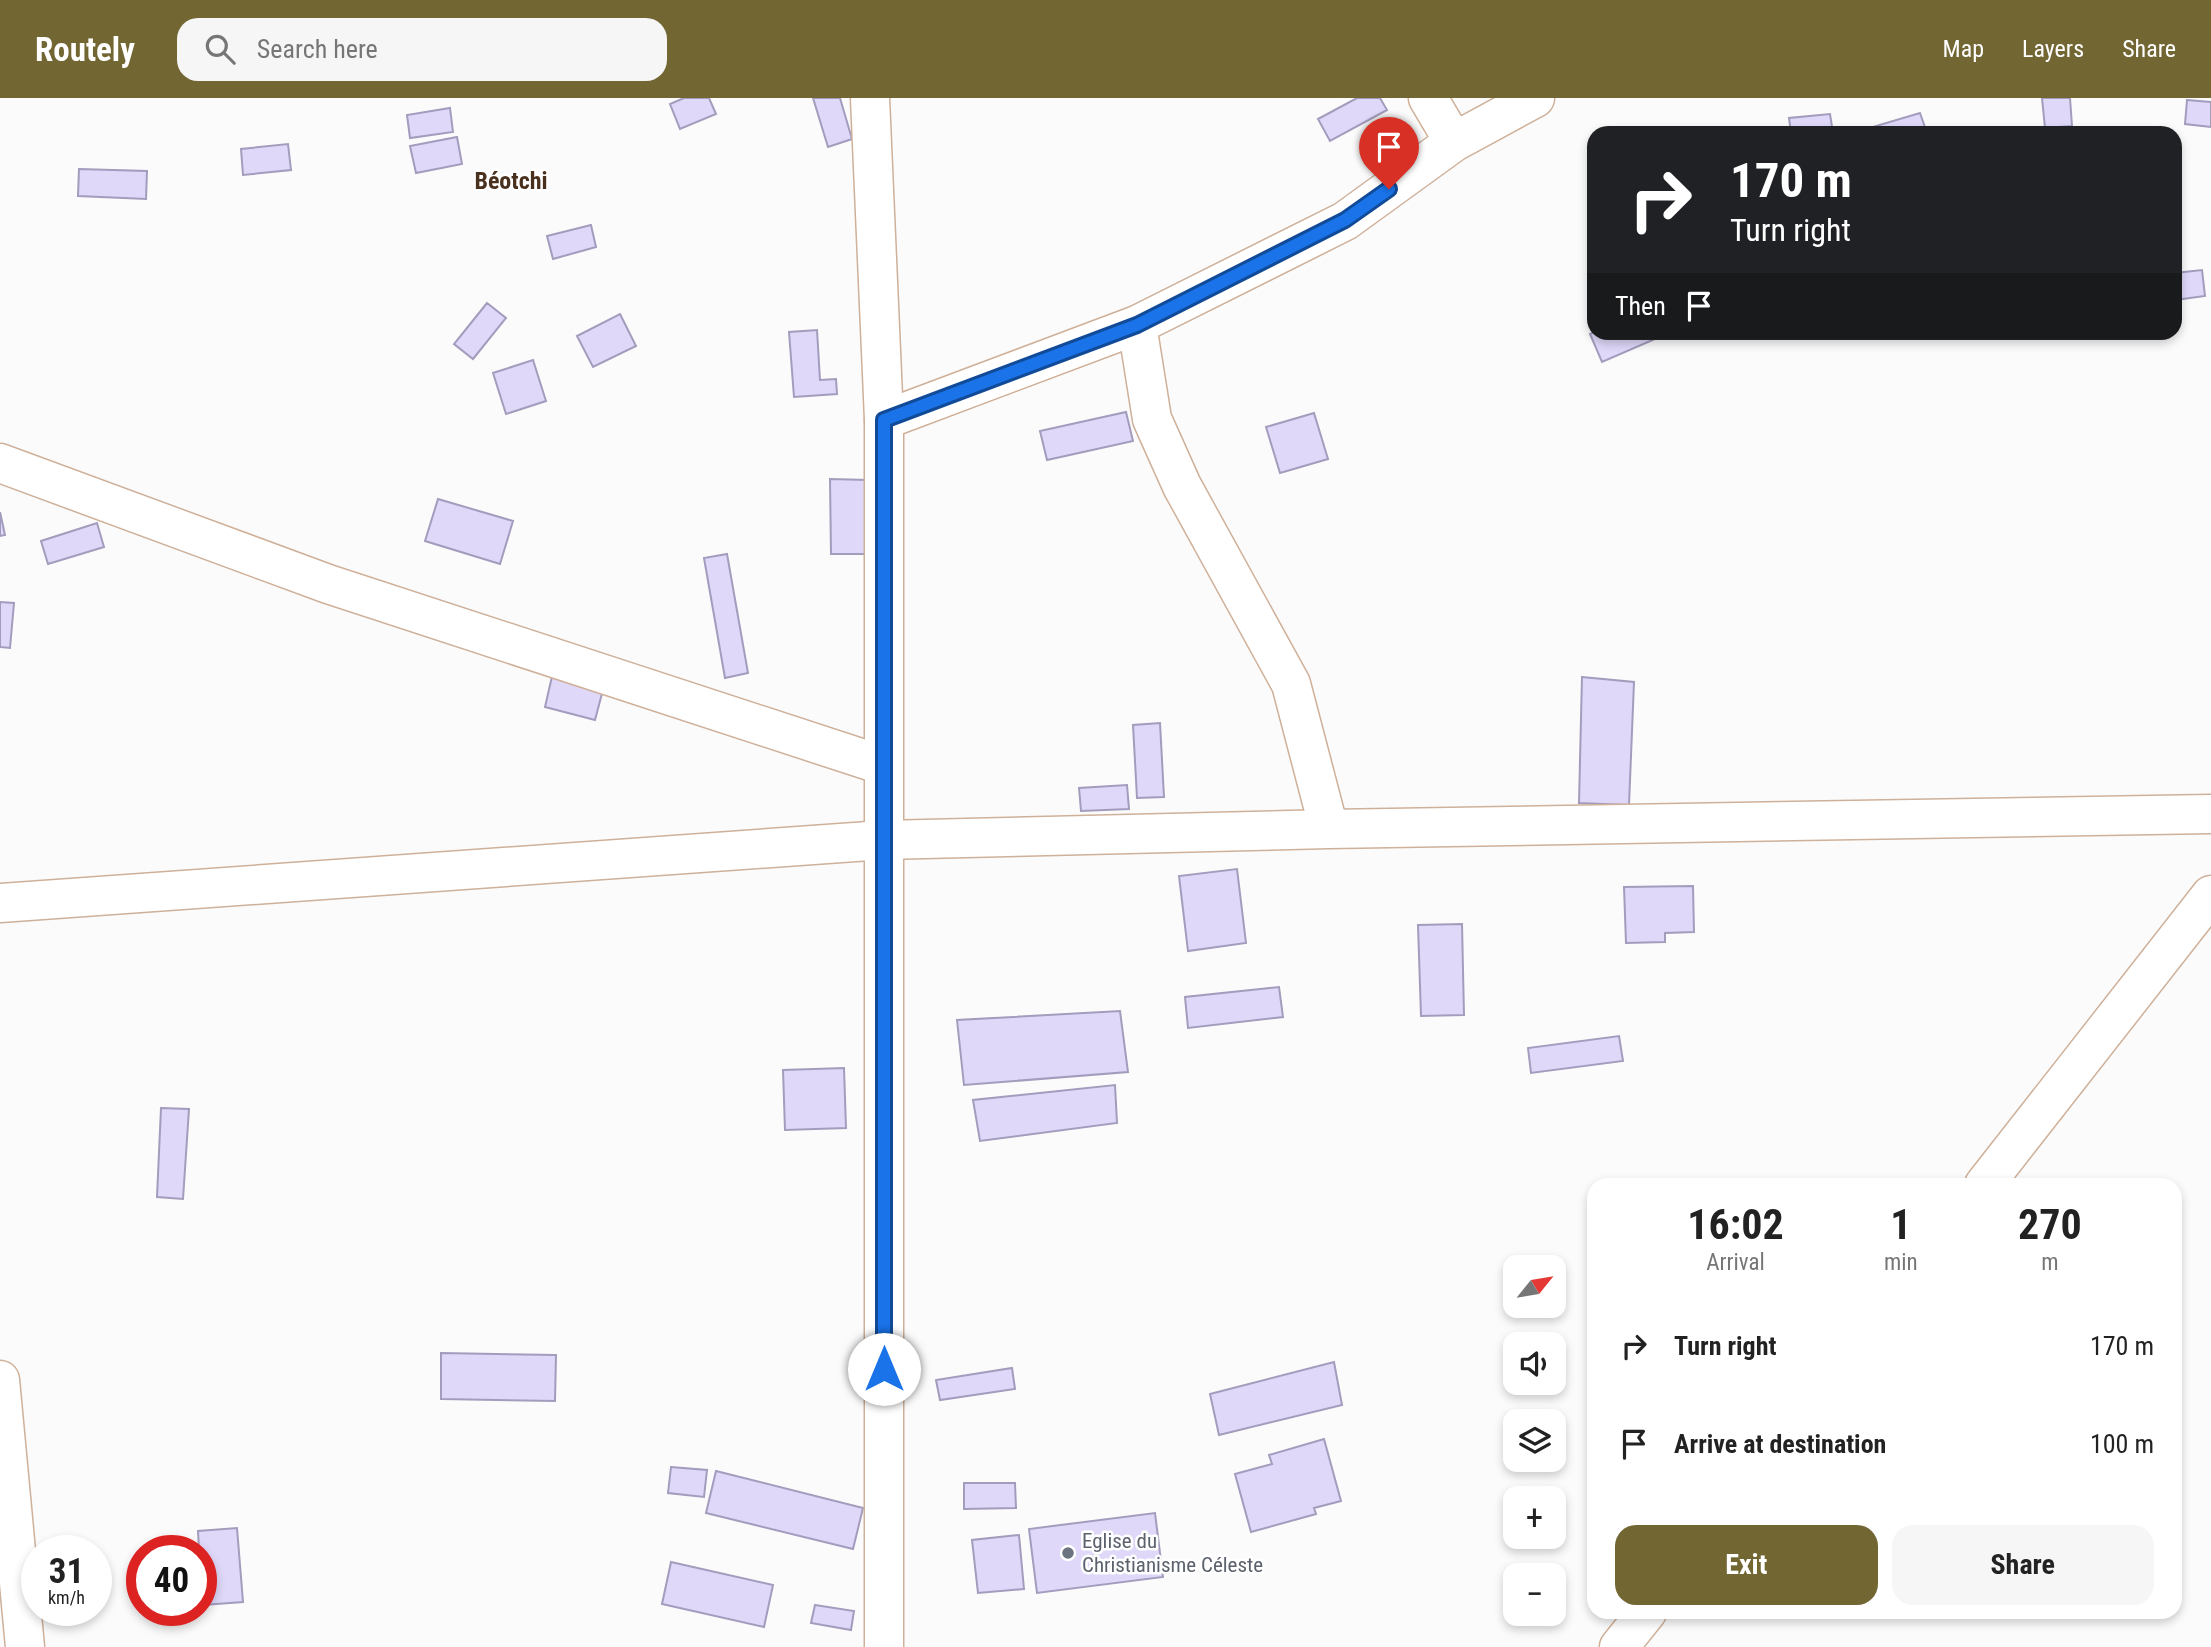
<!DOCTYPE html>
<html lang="en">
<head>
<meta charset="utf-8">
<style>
  :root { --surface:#fff; --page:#f6f6f6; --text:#222; --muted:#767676; --accent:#726633 }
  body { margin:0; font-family:"Roboto Condensed",sans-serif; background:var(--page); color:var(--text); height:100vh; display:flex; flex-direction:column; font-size:26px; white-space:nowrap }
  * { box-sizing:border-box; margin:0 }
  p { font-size:23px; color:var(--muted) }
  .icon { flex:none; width:38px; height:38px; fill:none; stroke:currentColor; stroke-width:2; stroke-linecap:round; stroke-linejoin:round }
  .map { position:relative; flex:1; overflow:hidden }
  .details { position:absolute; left:1587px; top:1080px; width:595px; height:441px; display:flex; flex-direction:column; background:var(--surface); border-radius:21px; box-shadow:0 4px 10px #0003 }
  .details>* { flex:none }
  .banner { position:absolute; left:1587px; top:28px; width:595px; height:214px; border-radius:21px; box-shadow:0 4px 10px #0003; background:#202124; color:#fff; overflow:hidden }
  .needle { width:46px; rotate:60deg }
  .controls { position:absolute; left:1503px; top:1157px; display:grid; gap:14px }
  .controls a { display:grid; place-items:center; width:63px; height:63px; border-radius:14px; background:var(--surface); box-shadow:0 4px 10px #0003; font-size:35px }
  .speed { position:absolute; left:21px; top:1437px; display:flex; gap:14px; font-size:35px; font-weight:700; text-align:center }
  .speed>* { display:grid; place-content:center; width:91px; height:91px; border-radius:50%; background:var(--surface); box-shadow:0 4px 10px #0003; line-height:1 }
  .speed small { font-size:18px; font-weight:400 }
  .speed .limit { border:10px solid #d22; background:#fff; color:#111 }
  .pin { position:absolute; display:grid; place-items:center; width:60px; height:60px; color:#fff; margin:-72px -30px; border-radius:50% 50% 50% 0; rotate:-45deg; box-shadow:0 0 7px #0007 }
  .pin .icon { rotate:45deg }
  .me { position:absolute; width:77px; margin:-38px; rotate:0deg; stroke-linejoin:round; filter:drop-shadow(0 0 5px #0008) }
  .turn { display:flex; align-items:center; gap:24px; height:147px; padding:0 28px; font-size:32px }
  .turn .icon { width:91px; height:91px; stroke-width:2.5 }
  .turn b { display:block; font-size:49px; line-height:60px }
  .then { display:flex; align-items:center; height:66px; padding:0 28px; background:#0003; gap:14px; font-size:26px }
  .eta { display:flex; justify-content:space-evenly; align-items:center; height:119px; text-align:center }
  .eta b { font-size:42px; font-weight:700; line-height:49px }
  .cta { display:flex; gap:14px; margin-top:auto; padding:14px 28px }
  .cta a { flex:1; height:80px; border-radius:21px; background:var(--accent); color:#fff; font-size:28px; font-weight:700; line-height:80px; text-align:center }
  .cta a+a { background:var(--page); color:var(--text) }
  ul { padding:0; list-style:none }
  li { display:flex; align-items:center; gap:21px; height:98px; padding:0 28px }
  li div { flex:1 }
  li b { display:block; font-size:26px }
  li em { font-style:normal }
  header { display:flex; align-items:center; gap:42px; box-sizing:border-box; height:98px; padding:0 35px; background:var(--accent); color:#fff }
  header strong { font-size:33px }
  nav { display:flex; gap:38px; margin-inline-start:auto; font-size:24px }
  .search { width:490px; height:63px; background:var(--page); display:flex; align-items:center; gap:18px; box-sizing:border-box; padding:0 24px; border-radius:21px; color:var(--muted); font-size:26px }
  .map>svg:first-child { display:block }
  .building { fill:#dfd8f9; stroke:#a39cbd; stroke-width:2 }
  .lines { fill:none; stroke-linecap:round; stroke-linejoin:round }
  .street-casing { stroke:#cfb099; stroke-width:41 }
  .secondary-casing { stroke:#cfb099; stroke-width:41 }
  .primary-casing { stroke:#cfb099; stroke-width:41 }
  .street { stroke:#fff; stroke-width:38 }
  .secondary { stroke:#fff; stroke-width:38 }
  .primary { stroke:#fff; stroke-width:38 }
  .route-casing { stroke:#114b97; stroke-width:18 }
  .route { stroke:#1a73e8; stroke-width:12 }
  .worship-dot { fill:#6b7280; stroke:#fff; stroke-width:2.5 }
  .labels { text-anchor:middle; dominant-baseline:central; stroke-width:5; stroke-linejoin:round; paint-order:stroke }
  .worship-label { font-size:21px; fill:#5b616d; stroke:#fff; text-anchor:start }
  .quarter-label { font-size:24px; font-weight:bold; fill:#4a311d; stroke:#fff }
</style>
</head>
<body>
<header>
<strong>Routely</strong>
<div class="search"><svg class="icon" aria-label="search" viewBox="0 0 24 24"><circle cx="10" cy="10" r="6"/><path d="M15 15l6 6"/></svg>Search here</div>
<nav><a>Map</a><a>Layers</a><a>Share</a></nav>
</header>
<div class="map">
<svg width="2211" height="1549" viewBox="0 0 2211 1549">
  <rect width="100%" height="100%" fill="#fbfbfb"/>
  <path class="building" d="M684,0H709L716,16L680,31L670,6Z
    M813,0H840L852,41L828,49Z
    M1357,0H1380L1387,12L1330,43L1318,21Z
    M2042,0H2070L2072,28L2045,30Z
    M2187,2L2211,4V29L2185,26Z
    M450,10L453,34L410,40L407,17Z
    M1920,15L1927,35H1860L1859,33Z
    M1830,16L1833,35H1791L1789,20Z
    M457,39L462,66L416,75L410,48Z
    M288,46L291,72L243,77L241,51Z
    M79,71L147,73L146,101L78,98Z
    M591,127L596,149L553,161L547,138Z
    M2202,172L2205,198L2175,202V175Z
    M487,205L506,220L473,261L454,246Z
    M620,216L636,248L593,269L577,238Z
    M817,232L820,282L836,281L837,296L794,299L789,234Z
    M1594,234H1671L1602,264L1590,236Z
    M533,262L546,303L506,316L493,275Z
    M1126,314L1133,343L1047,362L1040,333Z
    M1314,315L1328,361L1280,375L1266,329Z
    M830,381L868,382V456H831Z
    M438,401L513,423L500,466L425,443Z
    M0,414L5,437L0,438Z
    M97,425L104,449L48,466L41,443Z
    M727,456L748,575L725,580L704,460Z
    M0,504L14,505L10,550L0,549Z
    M553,574L604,588L595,622L545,609Z
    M1582,579L1634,584L1629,707L1579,705Z
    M1160,625L1164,699L1137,700L1133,627Z
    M1127,687L1129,711L1081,713L1079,690Z
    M1237,771L1246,845L1188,853L1179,778Z
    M1693,788L1694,834L1665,835V844L1626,845L1624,789Z
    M1462,826L1464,917L1421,918L1418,827Z
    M1279,889L1283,919L1188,930L1185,899Z
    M1120,913L1128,974L964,987L957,922Z
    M1619,938L1623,963L1531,975L1528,950Z
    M844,970L846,1030L785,1032L783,972Z
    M1115,987L1117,1025L980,1043L973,1002Z
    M161,1010L189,1011L183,1101L157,1099Z
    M441,1255L556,1257L555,1303L441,1301Z
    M1334,1264L1342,1307L1219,1337L1210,1296Z
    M1012,1270L1015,1291L940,1302L936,1282Z
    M1324,1341L1341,1403L1314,1410L1316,1416L1251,1434L1235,1376L1272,1366L1269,1357Z
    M671,1369L707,1372L704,1399L668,1395Z
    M716,1373L863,1410L853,1451L706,1415Z
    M964,1385H1015L1016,1410L964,1411Z
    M1155,1415L1163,1479L1037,1495L1029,1431Z
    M237,1430L243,1504L203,1507L201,1452H199L198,1433Z
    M1019,1437L1024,1491L978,1495L972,1442Z
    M671,1464L773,1487L764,1529L662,1506Z
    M815,1507L854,1513L851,1532L811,1525Z"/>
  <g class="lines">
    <g class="street-casing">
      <path id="street" d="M1428,0L1454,44
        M1137,227L1152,321L1182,388L1291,586L1329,731
        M884,322L1137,227L1345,123L1454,44L1535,0
        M0,365L328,486L882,667
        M0,805L883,742L1329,731L2211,716
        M0,1282L25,1549"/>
    </g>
    <g class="secondary-casing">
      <path id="secondary" d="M870,0L884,322V1549"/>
    </g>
    <g class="primary-casing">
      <path id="primary" d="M1984,1087L2211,797
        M1619,1549L1647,1514"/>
    </g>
    <use href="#street" class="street"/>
    <use href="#secondary" class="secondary"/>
    <use href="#primary" class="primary"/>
  </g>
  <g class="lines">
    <g class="route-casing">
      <path id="route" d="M884,1271V322L1137,227L1345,122L1389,91"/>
    </g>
    <use href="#route" class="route"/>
  </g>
  <circle class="worship-dot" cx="1068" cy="1455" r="7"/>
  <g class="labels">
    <g class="worship-label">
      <text x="1082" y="1443">Eglise du<tspan x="1082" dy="24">Christianisme Céleste</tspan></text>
    </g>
    <g class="quarter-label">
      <text x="511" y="83">Béotchi</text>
    </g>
  </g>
</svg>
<div class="controls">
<a><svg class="needle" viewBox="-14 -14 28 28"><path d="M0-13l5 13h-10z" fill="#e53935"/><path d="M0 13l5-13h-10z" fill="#767676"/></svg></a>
<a><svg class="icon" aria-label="sound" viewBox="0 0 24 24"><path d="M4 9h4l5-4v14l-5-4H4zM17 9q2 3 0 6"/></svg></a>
<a><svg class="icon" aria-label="layers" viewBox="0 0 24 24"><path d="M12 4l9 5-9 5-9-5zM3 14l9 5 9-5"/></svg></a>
<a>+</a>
<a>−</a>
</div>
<div class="speed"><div>31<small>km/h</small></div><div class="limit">40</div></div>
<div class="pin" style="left:1389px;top:91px;background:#d93025"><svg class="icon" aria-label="arrive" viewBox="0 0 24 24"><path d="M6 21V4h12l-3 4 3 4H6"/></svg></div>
<svg class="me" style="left:884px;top:1271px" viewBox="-20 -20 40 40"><circle r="19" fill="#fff"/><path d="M0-13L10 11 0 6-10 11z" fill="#1a73e8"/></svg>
<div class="banner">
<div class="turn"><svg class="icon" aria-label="right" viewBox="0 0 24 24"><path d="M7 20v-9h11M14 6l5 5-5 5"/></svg><div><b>170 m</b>Turn right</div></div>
<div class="then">Then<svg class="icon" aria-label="arrive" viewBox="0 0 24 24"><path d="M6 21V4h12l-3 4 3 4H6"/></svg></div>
</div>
<section class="details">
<div class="eta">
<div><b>16:02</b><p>Arrival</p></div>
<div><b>1</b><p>min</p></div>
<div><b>270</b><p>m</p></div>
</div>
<ul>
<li><svg class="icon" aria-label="right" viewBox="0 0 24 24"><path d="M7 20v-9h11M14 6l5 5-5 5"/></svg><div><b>Turn right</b></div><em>170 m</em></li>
<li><svg class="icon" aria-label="arrive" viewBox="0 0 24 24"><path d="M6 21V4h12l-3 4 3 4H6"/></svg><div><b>Arrive at destination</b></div><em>100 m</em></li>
</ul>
<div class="cta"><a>Exit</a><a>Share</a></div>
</section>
</div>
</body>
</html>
